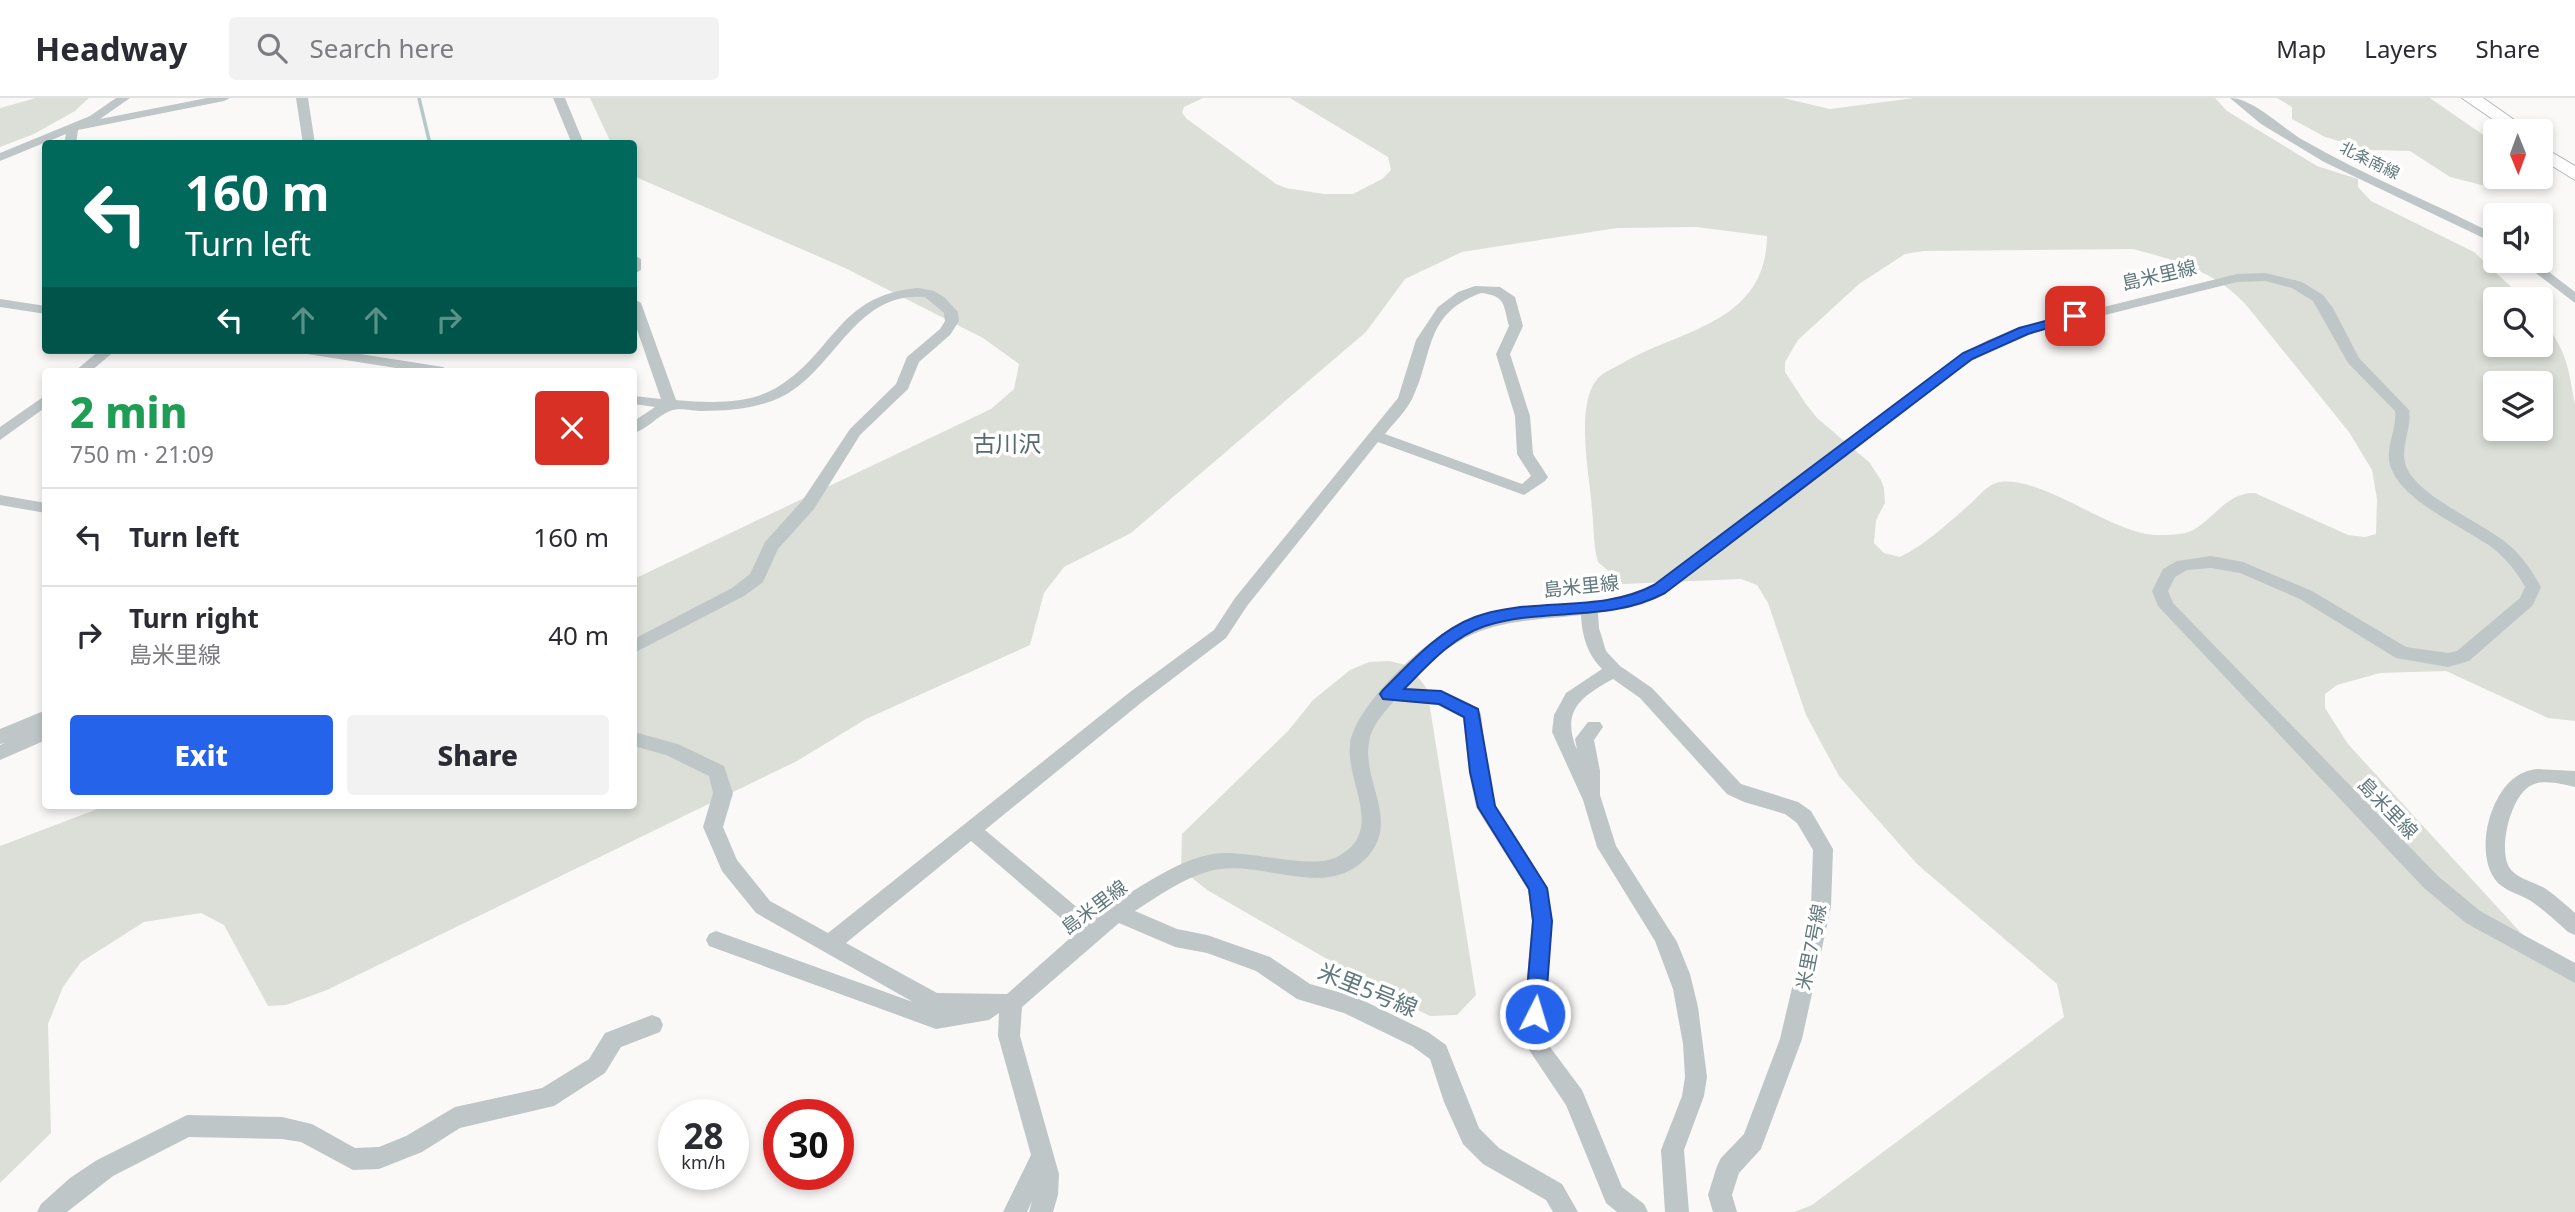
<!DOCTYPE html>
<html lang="en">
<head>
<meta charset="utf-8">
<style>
  :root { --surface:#fff; --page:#f2f2f3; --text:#2b2b33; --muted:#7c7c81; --line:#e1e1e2; --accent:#2563eb }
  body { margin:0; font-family:"Noto Sans","Noto Sans JP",sans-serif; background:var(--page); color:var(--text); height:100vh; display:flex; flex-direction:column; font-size:26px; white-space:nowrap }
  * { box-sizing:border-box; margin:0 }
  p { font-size:23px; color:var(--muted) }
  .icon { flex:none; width:38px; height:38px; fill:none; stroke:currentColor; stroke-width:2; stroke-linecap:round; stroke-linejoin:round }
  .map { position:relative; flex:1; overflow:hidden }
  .panel { position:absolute; left:42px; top:270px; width:595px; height:441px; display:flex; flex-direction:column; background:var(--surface); border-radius:7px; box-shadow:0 4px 10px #0003 }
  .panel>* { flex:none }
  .banner { position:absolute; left:42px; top:42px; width:595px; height:214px; border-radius:7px; box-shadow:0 4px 10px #0003; background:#00695c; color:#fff; overflow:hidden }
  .needle { width:46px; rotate:179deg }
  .tools { position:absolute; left:2483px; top:21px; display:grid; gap:14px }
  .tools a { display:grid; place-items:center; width:70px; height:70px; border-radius:7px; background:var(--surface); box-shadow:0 4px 10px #0003; font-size:35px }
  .speed { position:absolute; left:658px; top:1001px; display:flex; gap:14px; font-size:35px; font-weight:700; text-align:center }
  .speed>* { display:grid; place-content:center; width:91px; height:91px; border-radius:50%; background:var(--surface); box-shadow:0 4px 10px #0003; line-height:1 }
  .speed small { font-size:18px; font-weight:400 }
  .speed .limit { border:10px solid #d22; background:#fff; color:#111 }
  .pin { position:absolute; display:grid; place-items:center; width:60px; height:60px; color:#fff; margin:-30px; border-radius:14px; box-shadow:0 4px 10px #0006 }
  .me { position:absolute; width:77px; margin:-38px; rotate:5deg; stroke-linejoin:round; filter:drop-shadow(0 0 5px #0008) }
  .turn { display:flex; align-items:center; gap:24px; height:147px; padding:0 28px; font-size:32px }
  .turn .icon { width:91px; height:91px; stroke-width:2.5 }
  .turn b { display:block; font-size:49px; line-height:60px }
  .lanes { display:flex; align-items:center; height:66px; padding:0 28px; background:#0003; justify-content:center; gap:35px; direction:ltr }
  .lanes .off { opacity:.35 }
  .round { display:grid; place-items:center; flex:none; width:74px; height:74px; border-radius:7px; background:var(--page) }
  .head { display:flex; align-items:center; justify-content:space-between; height:119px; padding:0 28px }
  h1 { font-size:42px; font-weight:800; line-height:52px; color:#1e9e55 }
  .cta { display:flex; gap:14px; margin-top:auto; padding:14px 28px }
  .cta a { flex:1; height:80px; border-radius:7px; background:var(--accent); color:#fff; font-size:28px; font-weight:800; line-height:80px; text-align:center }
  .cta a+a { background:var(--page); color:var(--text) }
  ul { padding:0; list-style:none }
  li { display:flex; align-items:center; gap:21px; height:98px; padding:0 28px; border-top:2px solid var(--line) }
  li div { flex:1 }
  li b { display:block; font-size:26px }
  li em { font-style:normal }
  header { display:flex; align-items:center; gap:42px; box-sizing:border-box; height:98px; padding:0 35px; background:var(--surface); border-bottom:2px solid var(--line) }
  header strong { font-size:33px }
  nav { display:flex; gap:38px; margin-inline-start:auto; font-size:24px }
  .search { width:490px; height:63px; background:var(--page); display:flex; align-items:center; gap:18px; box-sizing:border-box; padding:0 24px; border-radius:7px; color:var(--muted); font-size:26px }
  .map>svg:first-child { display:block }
  .green { fill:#dcdfd7; fill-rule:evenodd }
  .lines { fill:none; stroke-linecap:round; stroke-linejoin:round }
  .stream { stroke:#b6c8c8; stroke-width:3.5 }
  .highway-casing { stroke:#b3babb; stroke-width:2 }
  .minor { fill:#bfc6c8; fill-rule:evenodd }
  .highway { fill:#fff; fill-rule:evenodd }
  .route { fill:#2563eb; stroke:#184099; stroke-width:2 }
  .labels { text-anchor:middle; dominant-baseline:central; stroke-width:7; stroke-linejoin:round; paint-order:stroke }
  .far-street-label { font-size:16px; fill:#61787c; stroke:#fff }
  .street-label { font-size:19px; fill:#61787c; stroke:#fff }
  .quarter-label { font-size:23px; fill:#576a6d; stroke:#fff }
  .near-street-label { font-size:23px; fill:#61787c; stroke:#fff }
</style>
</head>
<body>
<header>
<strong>Headway</strong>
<div class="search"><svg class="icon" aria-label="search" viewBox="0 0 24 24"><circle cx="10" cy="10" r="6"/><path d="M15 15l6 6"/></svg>Search here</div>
<nav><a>Map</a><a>Layers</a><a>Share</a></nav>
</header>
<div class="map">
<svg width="2575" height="1114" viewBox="0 0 2575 1114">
  <rect width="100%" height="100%" fill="#faf9f8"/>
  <path class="green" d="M36,0H89L75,13L34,36L0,49V10Z
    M590,0H1203L1184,9L1182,15L1187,21L1276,86L1286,90L1324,96H1353L1382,81L1391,72L1388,59L1290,0H1783L1830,11L1914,0H2215L2227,13L2317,68L2358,81V89L2371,103L2474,154L2524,201H2496V247H2541V221C2567,252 2568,268 2575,307V623L2548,620L2446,573L2380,575L2337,587L2325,596V610L2348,646L2522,836L2575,881V1114H1794L1812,1107L2064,919L2057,886L1917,766L1839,678L1806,617L1768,505L1757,487L1741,481L1623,486L1598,464C1593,446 1594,429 1592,411C1590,378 1574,307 1598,280C1604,274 1614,270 1621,266C1680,231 1766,226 1767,138L1696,129L1617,130L1462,154L1405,181L1366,234L1131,435L1064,469L1044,495L1030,547L866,621L797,663L327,892L286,907L268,908L224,827L201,815L144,824L81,864L63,889L48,926L51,1035L0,1085V748L108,707H634V481L991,311L1014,291L1019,266L983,240L845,170L638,80L634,76V46L611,45ZM2133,151C2176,162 2217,174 2247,208L2349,334L2372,372L2377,401L2376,436L2365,439L2348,437L2255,395C2227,394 2215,420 2193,432C2183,437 2168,437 2156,437C2111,436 2036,373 1996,385C1986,388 1976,401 1968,408C1946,427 1926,446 1900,459L1884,455L1874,445L1876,422L1885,405L1884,390L1881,382L1869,364L1817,320L1806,306L1785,274V264L1798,242L1859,186L1905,156L1924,153ZM2496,285H2541V331H2496Z
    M2277,0H2430L2495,45L2496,79H2524L2526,84L2519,91H2497L2450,79L2410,53L2371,52L2325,39L2292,21V9Z
    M1389,563L1410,568L1427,591L1476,897L1457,917L1430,918L1407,907L1207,792L1181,771L1182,736L1288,633L1313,602L1350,572L1369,564Z"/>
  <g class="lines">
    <path class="stream" d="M419,0L430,46"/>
    <g class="highway-casing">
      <path id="highway" d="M2462,0H2483L2530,33H2510Z
        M2541,48L2575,68V82L2541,61Z"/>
    </g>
    <path class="minor" d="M116,0H130L100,21L207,0H230L224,3L78,32L76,46H64L66,36L0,63V55L90,18Z
      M296,0H308L315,46H303Z
      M553,0H565L584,46H572Z
      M2230,0C2253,0 2282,30 2303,42C2365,78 2432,104 2496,137V146L2324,64L2261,26Z
      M634,157L641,161V172L634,176Z
      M2520,163H2535L2575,194V205Z
      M2265,175L2302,184L2323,197L2333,210L2359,260L2409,312C2412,330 2401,347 2405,365C2413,397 2484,425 2509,447C2523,459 2532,473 2541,489L2533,507L2469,563L2448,569L2396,560L2300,501L2240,475L2211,470L2187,472L2175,479L2168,493L2173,505L2438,778L2480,813L2575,865V885L2466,825L2424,790L2158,508L2152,493L2163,471L2177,463L2211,458L2243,464L2312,493L2406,549L2448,555L2457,553L2520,500L2525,489C2517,474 2507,462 2494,451C2465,429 2401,404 2390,367C2385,349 2397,332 2395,313L2348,265L2313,203L2292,190L2265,183L2237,184L2029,236L1998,248L1963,268L1666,495L1633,508L1598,515L1599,530L1606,553L1620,568L1652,590L1741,686L1798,704L1811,713L1833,751L1831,809L1802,941L1761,1051L1739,1075L1732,1097L1737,1114H1713L1708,1097L1717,1068L1721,1060L1744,1036L1780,941L1811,809L1813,752L1797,725L1785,716L1744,704L1727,696L1640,600L1613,581C1580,599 1561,613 1577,652L1575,641L1588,624H1600L1603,629L1594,642L1600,673V697L1616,748L1677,844L1690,876L1698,909L1707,979L1704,998L1684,1052L1689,1114H1665L1661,1052L1682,998L1685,979L1683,946L1673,891L1655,843L1597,749L1583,702L1552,634L1554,617L1566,595L1602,571C1587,556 1582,538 1581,517C1496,526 1467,523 1405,590L1441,593L1478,611L1481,616L1487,674L1495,707L1548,790L1552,823L1546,916L1550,949L1582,992L1622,1089L1644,1106L1648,1114H1617L1606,1105L1566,1007L1529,952L1524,916L1532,823L1528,792L1476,709L1469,674L1463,620L1438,607L1394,603C1384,615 1371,628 1369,644C1362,683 1399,721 1369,757C1327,806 1262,759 1210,773C1184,780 1158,798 1135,813L1177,831L1207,837L1270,859L1310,886L1356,899L1428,934L1446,947L1479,1030L1499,1050L1562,1086L1578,1114H1553L1546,1102L1483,1066L1463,1046L1444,1004L1430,961L1412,948L1344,915L1297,901L1256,873L1207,855L1175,849L1119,825L1022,909L1020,938L1059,1076L1058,1097L1053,1114H1029L1032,1103L1027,1114H1003L1031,1057L998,938L999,915L989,922L936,931L709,848L706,842L709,836L716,833L913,904L756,815L722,773L703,729L713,695L709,678L666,657L634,648V634L678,646L724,668L733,695L723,729L737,762L770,803L828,835L1130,594L1214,532L1235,500L1398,300L1416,242L1438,209L1458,194L1475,188L1500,189L1515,199L1523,228L1510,256L1530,318L1533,356L1548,379L1545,383L1524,397L1378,344L1247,508L1226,540L1142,604L985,732L1092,822C1123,799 1175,762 1213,756C1247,750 1312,774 1339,758C1385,732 1346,686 1350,647C1354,609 1421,547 1453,529C1498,504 1554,510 1603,502C1621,499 1637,493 1654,487L1953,262L1988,242L2019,230L2237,176ZM1481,195C1506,198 1503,206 1509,228L1496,256L1515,318L1517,356L1531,378L1522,386L1385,336C1394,325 1406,313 1412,301C1434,257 1423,216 1481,195ZM971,743L1077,834L1007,896L937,895L846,845Z
      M918,190L934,193L944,199L958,214L959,223L950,237L919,264L908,291L860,337L814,411L778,451L763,484L744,498L634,555V541L732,490L750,476L765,444L802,403L850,331L896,286L907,259L940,231L945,223L944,215L925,199C856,193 836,269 785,297C761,310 730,313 702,313C693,313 678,309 670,313C657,318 648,331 634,335V323L655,309L634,306V298L661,301L634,223V201L641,205L676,302C709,305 747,307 776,290C834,256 837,197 918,190Z
      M0,201L46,208V216L0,209Z
      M100,252H116L91,273H75Z
      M300,252H335L443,269L450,273H415L307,256Z
      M46,297V309L0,342V329Z
      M0,397L46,405V415L0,407Z
      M46,612V642L0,662V647L5,645L0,646V631Z
      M2537,671L2575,673V689C2563,686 2544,681 2532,687C2511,696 2498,750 2509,769C2516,781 2535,784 2546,791C2556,798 2566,807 2575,815V837L2568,834C2556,823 2544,812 2531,803C2521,797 2506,793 2498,785C2474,759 2488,701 2513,681C2520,675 2528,672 2537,671Z
      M652,917L660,920L663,927L660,934L621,949L605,975L554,1008L460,1030L422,1054L379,1071L353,1072L301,1044L282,1041L189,1039L113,1078L67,1114H37L41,1106L70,1080L97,1062L187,1017L282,1019L312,1026L355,1050L379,1049L406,1038L455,1009L542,990L589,961L605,935Z"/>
    <use href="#highway" class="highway"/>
  </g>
  <path class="route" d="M2075,215L2079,216V221L2028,236L1972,261L1665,495C1609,525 1544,509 1485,528C1452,539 1427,568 1404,591L1441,593L1478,611L1495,708L1547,790L1552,823L1545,916L1542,922L1535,924L1528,922L1525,916L1533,823L1529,791L1478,709L1470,674L1464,619L1439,606L1383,601L1380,596L1383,592C1410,565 1438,533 1475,519C1533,498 1600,516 1654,487L1963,255L2019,230Z"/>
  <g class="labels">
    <g class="far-street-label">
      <text transform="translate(2370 62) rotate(26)">北条南線</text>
    </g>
    <g class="street-label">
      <text transform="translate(2159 177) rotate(-13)">島米里線</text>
      <text transform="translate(1581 488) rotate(-6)">島米里線</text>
      <text transform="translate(2388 710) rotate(46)">島米里線</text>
      <text transform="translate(1094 809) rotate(-37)">島米里線</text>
      <text transform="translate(1811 849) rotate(-79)">米里7号線</text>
    </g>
    <g class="quarter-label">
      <text x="1007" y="345">古川沢</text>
    </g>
    <g class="near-street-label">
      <text transform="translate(1368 891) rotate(22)">米里5号線</text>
    </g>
  </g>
</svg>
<div class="tools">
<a><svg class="needle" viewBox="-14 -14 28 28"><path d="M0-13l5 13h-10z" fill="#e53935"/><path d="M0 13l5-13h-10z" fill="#7c7c81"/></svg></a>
<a><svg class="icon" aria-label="sound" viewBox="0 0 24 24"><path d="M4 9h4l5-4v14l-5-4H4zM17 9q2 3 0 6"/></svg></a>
<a><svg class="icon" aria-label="search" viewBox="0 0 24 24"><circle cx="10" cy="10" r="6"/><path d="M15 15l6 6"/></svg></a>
<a><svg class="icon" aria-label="layers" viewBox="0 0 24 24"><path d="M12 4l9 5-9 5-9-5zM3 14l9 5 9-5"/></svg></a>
</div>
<div class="speed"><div>28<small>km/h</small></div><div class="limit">30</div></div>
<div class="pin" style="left:2075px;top:218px;background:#d93025"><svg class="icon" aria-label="arrive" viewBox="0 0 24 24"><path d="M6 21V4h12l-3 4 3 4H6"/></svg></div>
<svg class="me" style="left:1535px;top:916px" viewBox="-20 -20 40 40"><circle r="17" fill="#2563eb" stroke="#fff" stroke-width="3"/><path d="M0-11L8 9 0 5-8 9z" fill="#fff"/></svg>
<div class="banner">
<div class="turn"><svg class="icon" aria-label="left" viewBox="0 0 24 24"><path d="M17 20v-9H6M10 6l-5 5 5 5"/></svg><div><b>160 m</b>Turn left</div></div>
<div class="lanes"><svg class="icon" aria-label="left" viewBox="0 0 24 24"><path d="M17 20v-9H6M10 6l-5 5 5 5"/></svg><svg class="icon off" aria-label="ahead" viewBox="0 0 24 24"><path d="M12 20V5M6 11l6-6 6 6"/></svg><svg class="icon off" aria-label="ahead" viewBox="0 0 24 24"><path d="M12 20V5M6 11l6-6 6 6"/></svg><svg class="icon off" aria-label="right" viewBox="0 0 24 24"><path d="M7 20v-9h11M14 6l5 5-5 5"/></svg></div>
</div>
<section class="panel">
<div class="head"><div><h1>2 min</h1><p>750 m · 21:09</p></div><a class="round" style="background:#d93025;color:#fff"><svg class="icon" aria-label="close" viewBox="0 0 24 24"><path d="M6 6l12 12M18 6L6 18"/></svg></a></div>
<ul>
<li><svg class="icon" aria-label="left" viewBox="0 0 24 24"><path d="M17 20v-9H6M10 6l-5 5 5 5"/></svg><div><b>Turn left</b></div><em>160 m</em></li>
<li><svg class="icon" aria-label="right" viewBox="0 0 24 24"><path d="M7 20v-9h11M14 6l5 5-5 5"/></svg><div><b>Turn right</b><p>島米里線</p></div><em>40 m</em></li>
</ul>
<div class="cta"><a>Exit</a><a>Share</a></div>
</section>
</div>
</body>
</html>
